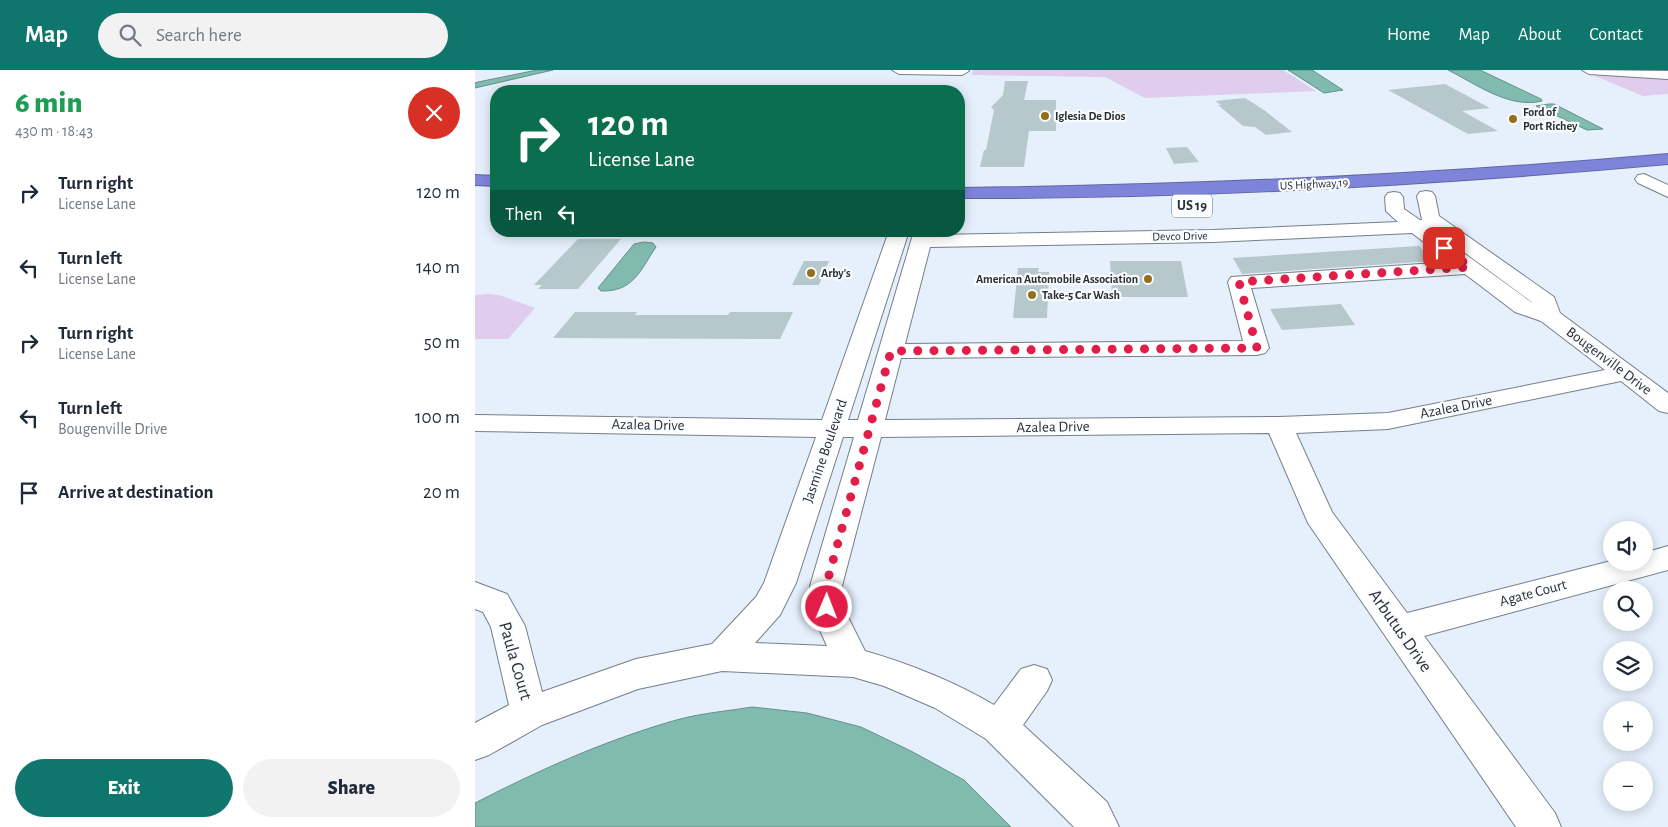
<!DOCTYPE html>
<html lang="en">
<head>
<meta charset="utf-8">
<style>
  :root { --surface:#fff; --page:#f2f2f3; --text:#1f2937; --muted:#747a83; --accent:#0f766e }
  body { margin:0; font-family:"Alegreya Sans",sans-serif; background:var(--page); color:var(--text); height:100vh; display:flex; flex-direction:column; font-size:19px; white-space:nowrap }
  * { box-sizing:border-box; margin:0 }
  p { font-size:16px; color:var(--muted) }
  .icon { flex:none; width:28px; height:28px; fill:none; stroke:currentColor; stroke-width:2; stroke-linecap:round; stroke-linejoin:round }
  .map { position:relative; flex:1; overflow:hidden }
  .side { display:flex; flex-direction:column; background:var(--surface); width:475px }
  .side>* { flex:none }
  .banner { position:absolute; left:15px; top:15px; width:475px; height:152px; border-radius:20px; box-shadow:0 2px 12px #0003; background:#0b6e4f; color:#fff; overflow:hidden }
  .tools { position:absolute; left:1128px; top:451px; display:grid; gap:10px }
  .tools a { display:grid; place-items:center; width:50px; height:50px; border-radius:50%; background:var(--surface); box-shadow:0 2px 12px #0003; font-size:25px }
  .pin { position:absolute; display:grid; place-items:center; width:42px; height:42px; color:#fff; margin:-21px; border-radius:10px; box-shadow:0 2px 8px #0006 }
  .me { position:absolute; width:55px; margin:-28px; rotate:1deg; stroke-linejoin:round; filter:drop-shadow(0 0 4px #0008) }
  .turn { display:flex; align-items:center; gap:18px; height:105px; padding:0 15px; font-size:22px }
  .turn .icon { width:65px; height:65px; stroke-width:2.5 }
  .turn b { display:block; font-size:35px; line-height:42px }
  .then { display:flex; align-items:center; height:48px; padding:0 15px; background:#0003; gap:10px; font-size:19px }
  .round { display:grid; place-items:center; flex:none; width:52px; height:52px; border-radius:26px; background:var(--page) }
  .head { display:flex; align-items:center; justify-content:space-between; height:85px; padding:0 15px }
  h1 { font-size:30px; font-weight:800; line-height:38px; color:#1e9e55 }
  .button { display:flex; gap:10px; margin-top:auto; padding:10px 15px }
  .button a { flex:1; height:58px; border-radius:30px; background:var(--accent); color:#fff; font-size:20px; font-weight:800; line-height:58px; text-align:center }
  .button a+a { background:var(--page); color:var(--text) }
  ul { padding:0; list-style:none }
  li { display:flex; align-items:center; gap:15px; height:75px; padding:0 15px }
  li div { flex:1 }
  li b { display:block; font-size:19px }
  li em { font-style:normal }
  header { display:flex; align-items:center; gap:30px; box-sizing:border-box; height:70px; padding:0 25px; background:var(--accent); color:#fff }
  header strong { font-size:24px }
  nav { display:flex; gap:28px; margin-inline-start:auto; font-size:18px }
  .search { width:350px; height:45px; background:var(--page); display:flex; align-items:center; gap:12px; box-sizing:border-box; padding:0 18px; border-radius:28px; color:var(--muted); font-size:19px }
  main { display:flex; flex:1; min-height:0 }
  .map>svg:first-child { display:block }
  .green { fill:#e0cced }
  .water { fill:#81baae; stroke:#679089 }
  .building { fill:#b6c8cc }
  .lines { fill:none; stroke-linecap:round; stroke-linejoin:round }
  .minor-casing { stroke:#747f89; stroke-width:2 }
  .highway-casing { stroke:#6166a0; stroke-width:2 }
  .minor { fill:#fff; fill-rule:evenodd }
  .highway { fill:#7f84db; fill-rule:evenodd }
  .route { stroke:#e11d48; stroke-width:9; stroke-dasharray:0 16.2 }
  .poi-dot { fill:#956e18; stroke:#fafcff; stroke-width:2 }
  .labels { text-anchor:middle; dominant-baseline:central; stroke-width:4.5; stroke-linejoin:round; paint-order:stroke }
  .far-poi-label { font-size:12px; font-weight:bold; fill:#2a2f33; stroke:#fafcff; text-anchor:start }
  .far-street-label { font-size:12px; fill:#2a2f33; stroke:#fafcff }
  .shield { fill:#fafcff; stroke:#686c70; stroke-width:1 }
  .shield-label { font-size:14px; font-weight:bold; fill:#2a2f33 }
  .street-label { font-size:15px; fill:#2a2f33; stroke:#fafcff }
  .near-street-label { font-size:18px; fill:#2a2f33; stroke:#fafcff }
</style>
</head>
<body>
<header>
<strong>Map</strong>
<div class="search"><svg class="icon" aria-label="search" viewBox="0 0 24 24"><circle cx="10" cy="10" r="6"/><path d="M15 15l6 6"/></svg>Search here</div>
<nav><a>Home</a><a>Map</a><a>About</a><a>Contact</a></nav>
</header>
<main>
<section class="side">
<div class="head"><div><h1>6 min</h1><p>430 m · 18:43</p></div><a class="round" style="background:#d93025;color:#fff"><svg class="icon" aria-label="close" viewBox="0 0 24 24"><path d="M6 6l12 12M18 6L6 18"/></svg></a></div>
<ul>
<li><svg class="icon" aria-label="right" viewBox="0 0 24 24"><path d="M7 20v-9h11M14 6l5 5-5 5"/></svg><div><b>Turn right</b><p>License Lane</p></div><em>120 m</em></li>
<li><svg class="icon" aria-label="left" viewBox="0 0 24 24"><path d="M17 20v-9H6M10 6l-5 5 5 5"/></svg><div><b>Turn left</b><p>License Lane</p></div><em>140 m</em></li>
<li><svg class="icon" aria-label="right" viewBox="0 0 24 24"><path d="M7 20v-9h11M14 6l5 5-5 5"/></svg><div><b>Turn right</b><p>License Lane</p></div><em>50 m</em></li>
<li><svg class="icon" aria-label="left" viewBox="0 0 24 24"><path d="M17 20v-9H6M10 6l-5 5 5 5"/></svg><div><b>Turn left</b><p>Bougenville Drive</p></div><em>100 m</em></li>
<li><svg class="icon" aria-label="arrive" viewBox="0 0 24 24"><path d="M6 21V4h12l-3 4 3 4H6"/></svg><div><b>Arrive at destination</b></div><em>20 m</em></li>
</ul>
<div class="button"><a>Exit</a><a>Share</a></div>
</section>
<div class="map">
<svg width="1193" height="757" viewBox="0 0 1193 757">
  <rect width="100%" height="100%" fill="#e5f0fc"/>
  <path class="green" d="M498,0H808L841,21L670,28L630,7L497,5Z
    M1120,3L1193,8V24L1168,26L1120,6Z
    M13,224L24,225L60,238L33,269H0V225Z"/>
  <path class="water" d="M62,0H78L0,18V13L3,12Z
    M813,0H837L868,20L849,23Z
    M973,0H1005L1066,29L1067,31C1034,39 1001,14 973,0Z
    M1074,34H1079L1128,59L1112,60L1061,36Z
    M169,172L178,173L181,177C165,201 158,222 126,221L123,218L159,174Z
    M277,637L332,643L386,657L436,681L489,710L536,757H0V733C66,699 133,669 205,649C228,643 253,641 277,637Z"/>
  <path class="building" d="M530,11H553L549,30H581V61H554L549,97H505L509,80H511L519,40L516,37L528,25Z
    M970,14L1015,38L987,41L1023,61L993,64L913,20Z
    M770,28L789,40L817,62L791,65L780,57L768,56L743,35H746L740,31Z
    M712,77L724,92L699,94L691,78Z
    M103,169H146L103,219H63L67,215H59Z
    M944,176L958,191L767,204L758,188Z
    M329,191H354L344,215H317Z
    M635,191H706L713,227H637Z
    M543,198H564L563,202H574L572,248H538Z
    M866,234L880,255L807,260L795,239Z
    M100,242H162L160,245H253L255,242H318L305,269L78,268Z"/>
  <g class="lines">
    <g class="minor-casing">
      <path id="minor" d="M417,0H493L494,1L487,5L424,4Z
        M1107,0L1193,1V9L1114,4Z
        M1169,104L1193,115V127L1163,113L1160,109L1163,105Z
        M951,121L957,122L960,126L964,146L1079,227L1085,243L1193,323V343L1184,341L1146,311L913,359L821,363L857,442L932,543L1136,491V492H1169V483L1193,476V500L949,566L1080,743L1086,757H1041L833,453L794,363L406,367L367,516L373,547L390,581C435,594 478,611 519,635L546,599L559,595L572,599L577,610L572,621L548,655L632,732L644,757H599L511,669L460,638L409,616L378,607L247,601L163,619L67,655L14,685L0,690V653L34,635L16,557L8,542L0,539V512L32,524L50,556L67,622L161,589L237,574L281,527L289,513L341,367L0,361V345L347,350L414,161H434L373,350H383L439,161H459L458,165L738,160L923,152L911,141L910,127L913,123L919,122L925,123L928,127L929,139L945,150H947L942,126L945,122ZM957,160H959L1058,233L1056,232ZM937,163L975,192L756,207L753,212L768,271L430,274L455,177L738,172ZM990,204L1040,242L1066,251L1130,300L913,343L804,347L410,350L426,288L782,285L790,283L794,278L776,218ZM368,367H379L335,516L339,547L352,576L280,573L305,545L321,513Z"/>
    </g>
    <g class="highway-casing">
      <path id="highway" d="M1193,84V94C957,115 720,129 484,128V118C721,115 957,105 1193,84Z
        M0,105L21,106V116L0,115Z"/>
    </g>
    <use href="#minor" class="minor"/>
    <use href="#highway" class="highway"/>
  </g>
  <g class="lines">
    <path class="route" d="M352,537L351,516L416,281L782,278L764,212L995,197L969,178"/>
  </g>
  <g class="poi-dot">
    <circle cx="570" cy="46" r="5"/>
    <circle cx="1038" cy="49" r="5"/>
    <circle cx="336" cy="203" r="5"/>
    <circle cx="673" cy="209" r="5"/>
    <circle cx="557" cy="225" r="5"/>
  </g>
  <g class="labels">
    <g class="far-poi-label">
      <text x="1048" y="42">Ford of<tspan x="1048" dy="14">Port Richey</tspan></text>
      <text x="580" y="46">Iglesia De Dios</text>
      <text x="346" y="203">Arby's</text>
      <text x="663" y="209" text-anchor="end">American Automobile Association</text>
      <text x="567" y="225">Take-5 Car Wash</text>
    </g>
    <g class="far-street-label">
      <text transform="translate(839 114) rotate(-3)">US Highway 19</text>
      <text transform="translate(705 166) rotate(-1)">Devco Drive</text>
    </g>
    <rect class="shield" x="697" y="124.5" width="40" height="23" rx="4"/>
    <g class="shield-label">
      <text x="717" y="136">US 19</text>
    </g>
    <g class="street-label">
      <text transform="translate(1134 291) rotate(37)">Bougenville Drive</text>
      <text transform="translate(981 337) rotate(-11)">Azalea Drive</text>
      <text transform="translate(173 355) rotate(1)">Azalea Drive</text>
      <text transform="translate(578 357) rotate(-1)">Azalea Drive</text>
      <text transform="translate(350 381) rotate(-71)">Jasmine Boulevard</text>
      <text transform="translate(1058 523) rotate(-15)">Agate Court</text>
    </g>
    <g class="near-street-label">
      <text transform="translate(925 561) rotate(55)">Arbutus Drive</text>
      <text transform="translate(40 591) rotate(74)">Paula Court</text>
    </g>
  </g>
</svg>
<div class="tools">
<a><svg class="icon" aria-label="sound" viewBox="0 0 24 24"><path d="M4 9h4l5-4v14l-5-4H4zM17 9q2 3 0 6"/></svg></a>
<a><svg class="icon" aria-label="search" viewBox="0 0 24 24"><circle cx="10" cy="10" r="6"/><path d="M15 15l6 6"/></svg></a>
<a><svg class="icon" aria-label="layers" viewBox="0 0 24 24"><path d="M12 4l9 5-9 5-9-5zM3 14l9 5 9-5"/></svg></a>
<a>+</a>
<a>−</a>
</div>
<div class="pin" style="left:969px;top:178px;background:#d93025"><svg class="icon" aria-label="arrive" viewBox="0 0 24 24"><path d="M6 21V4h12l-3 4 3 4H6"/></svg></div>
<svg class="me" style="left:352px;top:537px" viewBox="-20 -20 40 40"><circle r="17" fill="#e11d48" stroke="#fff" stroke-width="3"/><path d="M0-11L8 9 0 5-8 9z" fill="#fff"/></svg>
<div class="banner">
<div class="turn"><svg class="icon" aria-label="right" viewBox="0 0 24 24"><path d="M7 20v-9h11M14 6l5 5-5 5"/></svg><div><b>120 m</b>License Lane</div></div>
<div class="then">Then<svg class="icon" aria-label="left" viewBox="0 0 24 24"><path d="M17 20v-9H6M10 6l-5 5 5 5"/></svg></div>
</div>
</div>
</main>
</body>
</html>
